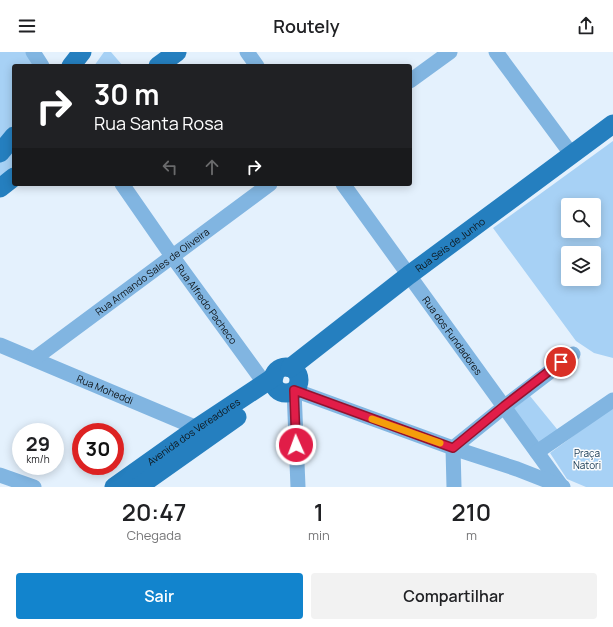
<!DOCTYPE html>
<html lang="pt">
<head>
<meta charset="utf-8">
<style>
  :root { --surface:#fff; --page:#f2f2f2; --text:#202124; --muted:#757577; --accent:#1284cd }
  body { margin:0; font-family:Manrope,sans-serif; background:var(--page); color:var(--text); height:100vh; display:flex; flex-direction:column; font-size:15px; white-space:nowrap }
  * { box-sizing:border-box; margin:0 }
  p { font-size:13px; color:var(--muted) }
  .icon { flex:none; width:22px; height:22px; fill:none; stroke:currentColor; stroke-width:2; stroke-linecap:round; stroke-linejoin:round }
  .map { position:relative; height:435px; overflow:hidden }
  .drawer { display:flex; flex-direction:column; background:var(--surface); flex:1 }
  .drawer>* { flex:none }
  .guide { position:absolute; left:12px; top:12px; width:400px; height:122px; border-radius:4px; box-shadow:0 2px 10px #0003; background:#202124; color:#fff; overflow:hidden }
  .tools { position:absolute; left:561px; top:146px; display:grid; gap:8px }
  .tools a { display:grid; place-items:center; width:40px; height:40px; border-radius:4px; background:var(--surface); box-shadow:0 2px 10px #0003; font-size:20px }
  .speed { position:absolute; left:12px; top:371px; display:flex; gap:8px; font-size:20px; font-weight:700; text-align:center }
  .speed>* { display:grid; place-content:center; width:52px; height:52px; border-radius:50%; background:var(--surface); box-shadow:0 2px 10px #0003; line-height:1 }
  .speed small { font-size:10px; font-weight:400 }
  .speed .limit { border:6px solid #d22; background:#fff; color:#111 }
  .pin { position:absolute; display:grid; place-items:center; width:34px; height:34px; color:#fff; margin:-17px; border:2px solid #fff; border-radius:50%; box-shadow:0 1px 4px #0007 }
  .me { position:absolute; width:44px; margin:-22px; rotate:358deg; stroke-linejoin:round; filter:drop-shadow(0 0 3px #0008) }
  .turn { display:flex; align-items:center; gap:14px; height:84px; padding:0 16px; font-size:18px }
  .turn .icon { width:52px; height:52px; stroke-width:2.5 }
  .turn b { display:block; font-size:28px; line-height:34px }
  .lanes { display:flex; align-items:center; height:38px; padding:0 16px; background:#0003; justify-content:center; gap:20px; direction:ltr }
  .lanes .off { opacity:.35 }
  .eta { display:flex; justify-content:space-evenly; align-items:center; height:68px; text-align:center }
  .eta b { font-size:24px; font-weight:600; line-height:28px }
  .primary-button { display:flex; gap:8px; margin-top:auto; padding:8px 16px }
  .primary-button a { flex:1; height:46px; border-radius:4px; background:var(--accent); color:#fff; font-size:16px; font-weight:600; line-height:46px; text-align:center }
  .primary-button a+a { background:var(--page); color:var(--text) }
  header { display:flex; justify-content:space-between; align-items:center; height:52px; padding:0 16px; background:var(--surface); font-size:18px; font-weight:600 }
  .map>svg:first-child { display:block }
  .green { fill:#a7d1f5; fill-rule:evenodd }
  .lines { fill:none; stroke-linecap:round; stroke-linejoin:round }
  .minor { stroke:#81b5e1; stroke-width:15 }
  .major { stroke:#257fbf; stroke-width:19 }
  .route-casing { stroke:#92132f; stroke-width:10 }
  .route { stroke:#e11d48; stroke-width:7 }
  .slow { stroke:#f59e0b; stroke-width:7 }
  .labels { text-anchor:middle; dominant-baseline:central; stroke-width:3; stroke-linejoin:round; paint-order:stroke }
  .street-label { font-size:10px; fill:#0e1418; stroke:#fdfdfd }
  .park-label { font-size:10px; fill:#163954; stroke:#fdfdfd }
</style>
</head>
<body>
<header><svg class="icon" aria-label="menu" viewBox="0 0 24 24"><path d="M4 6h16M4 12h16M4 18h16"/></svg>Routely<svg class="icon" aria-label="share" viewBox="0 0 24 24"><path d="M12 15V3M7 8l5-5 5 5M5 13v7h14v-7"/></svg></header>
<div class="map">
<svg width="613" height="435" viewBox="0 0 613 435">
  <rect width="100%" height="100%" fill="#e4f1fd"/>
  <path class="green" d="M0,0H27L37,14H14V79L0,96Z
    M104,0H111L123,14H94Z
    M613,89V306L594,301L576,289L493,176ZM568,153H594V179H568ZM568,201H594V227H568Z
    M14,90V124L0,137V107Z
    M530,344L561,382L540,397L513,357Z
    M613,355V435H586L567,427L550,401Z"/>
  <g class="lines">
    <g class="minor">
      <path d="M33,0L42,14"/>
      <path d="M247,0L257,14"/>
      <path d="M496,0L572,103"/>
      <path d="M410,29L450,0"/>
      <path id="s1" d="M122,132L172,204L265,332"/>
      <path id="s2" d="M343,132L562,435"/>
      <path id="s3" d="M0,293L197,376L204,380"/>
      <path id="s4" d="M34,307L270,132"/>
      <path d="M537,400L613,348"/>
      <path d="M0,423L34,435"/>
      <path d="M298,435L294,338L453,396L517,417L563,435"/>
      <path d="M454,435L453,396L505,354L573,302"/>
    </g>
    <g class="major">
      <path d="M71,14L82,0"/>
      <path d="M158,14L177,0"/>
      <path d="M0,101L14,84"/>
      <path d="M0,136L14,125"/>
      <circle cx="286" cy="328" r="13"/>
      <path id="s5" d="M290,316L409,223L613,72"/>
      <path id="s6" d="M114,435L197,376L274,325"/>
      <path d="M138,435L237,365"/>
    </g>
  </g>
  <g class="lines">
    <g class="route-casing">
      <path id="route" d="M296,393L294,338L453,396L504,354L561,310"/>
    </g>
    <use href="#route" class="route"/>
    <path class="slow" d="M372,367L440,391"/>
  </g>
  <g class="labels">
    <g class="street-label">
      <text stroke="none"><textPath href="#s5" startOffset="202">Rua Seis de Junho</textPath></text>
      <text stroke="none"><textPath href="#s4" startOffset="147">Rua Armando Sales de Oliveira</textPath></text>
      <text stroke="none"><textPath href="#s1" startOffset="147">Rua Alfredo Pacheco</textPath></text>
      <text stroke="none"><textPath href="#s2" startOffset="187">Rua dos Fundadores</textPath></text>
      <text stroke="none"><textPath href="#s3" startOffset="114">Rua Moheddi</textPath></text>
      <text stroke="none"><textPath href="#s6" startOffset="97">Avenida dos Vereadores</textPath></text>
    </g>
    <g class="park-label">
      <text x="587" y="401">Praça<tspan x="587" dy="12">Natori</tspan></text>
    </g>
  </g>
</svg>
<div class="tools">
<a><svg class="icon" aria-label="search" viewBox="0 0 24 24"><circle cx="10" cy="10" r="6"/><path d="M15 15l6 6"/></svg></a>
<a><svg class="icon" aria-label="layers" viewBox="0 0 24 24"><path d="M12 4l9 5-9 5-9-5zM3 14l9 5 9-5"/></svg></a>
</div>
<div class="speed"><div>29<small>km/h</small></div><div class="limit">30</div></div>
<div class="pin" style="left:561px;top:310px;background:#d93025"><svg class="icon" aria-label="arrive" viewBox="0 0 24 24"><path d="M6 21V4h12l-3 4 3 4H6"/></svg></div>
<svg class="me" style="left:296px;top:393px" viewBox="-20 -20 40 40"><circle r="17" fill="#e11d48" stroke="#fff" stroke-width="3"/><path d="M0-11L8 9 0 5-8 9z" fill="#fff"/></svg>
<div class="guide">
<div class="turn"><svg class="icon" aria-label="right" viewBox="0 0 24 24"><path d="M7 20v-9h11M14 6l5 5-5 5"/></svg><div><b>30 m</b>Rua Santa Rosa</div></div>
<div class="lanes"><svg class="icon off" aria-label="left" viewBox="0 0 24 24"><path d="M17 20v-9H6M10 6l-5 5 5 5"/></svg><svg class="icon off" aria-label="ahead" viewBox="0 0 24 24"><path d="M12 20V5M6 11l6-6 6 6"/></svg><svg class="icon" aria-label="right" viewBox="0 0 24 24"><path d="M7 20v-9h11M14 6l5 5-5 5"/></svg></div>
</div>
</div>
<section class="drawer">
<div class="eta">
<div><b>20:47</b><p>Chegada</p></div>
<div><b>1</b><p>min</p></div>
<div><b>210</b><p>m</p></div>
</div>
<div class="primary-button"><a>Sair</a><a>Compartilhar</a></div>
</section>
</body>
</html>
